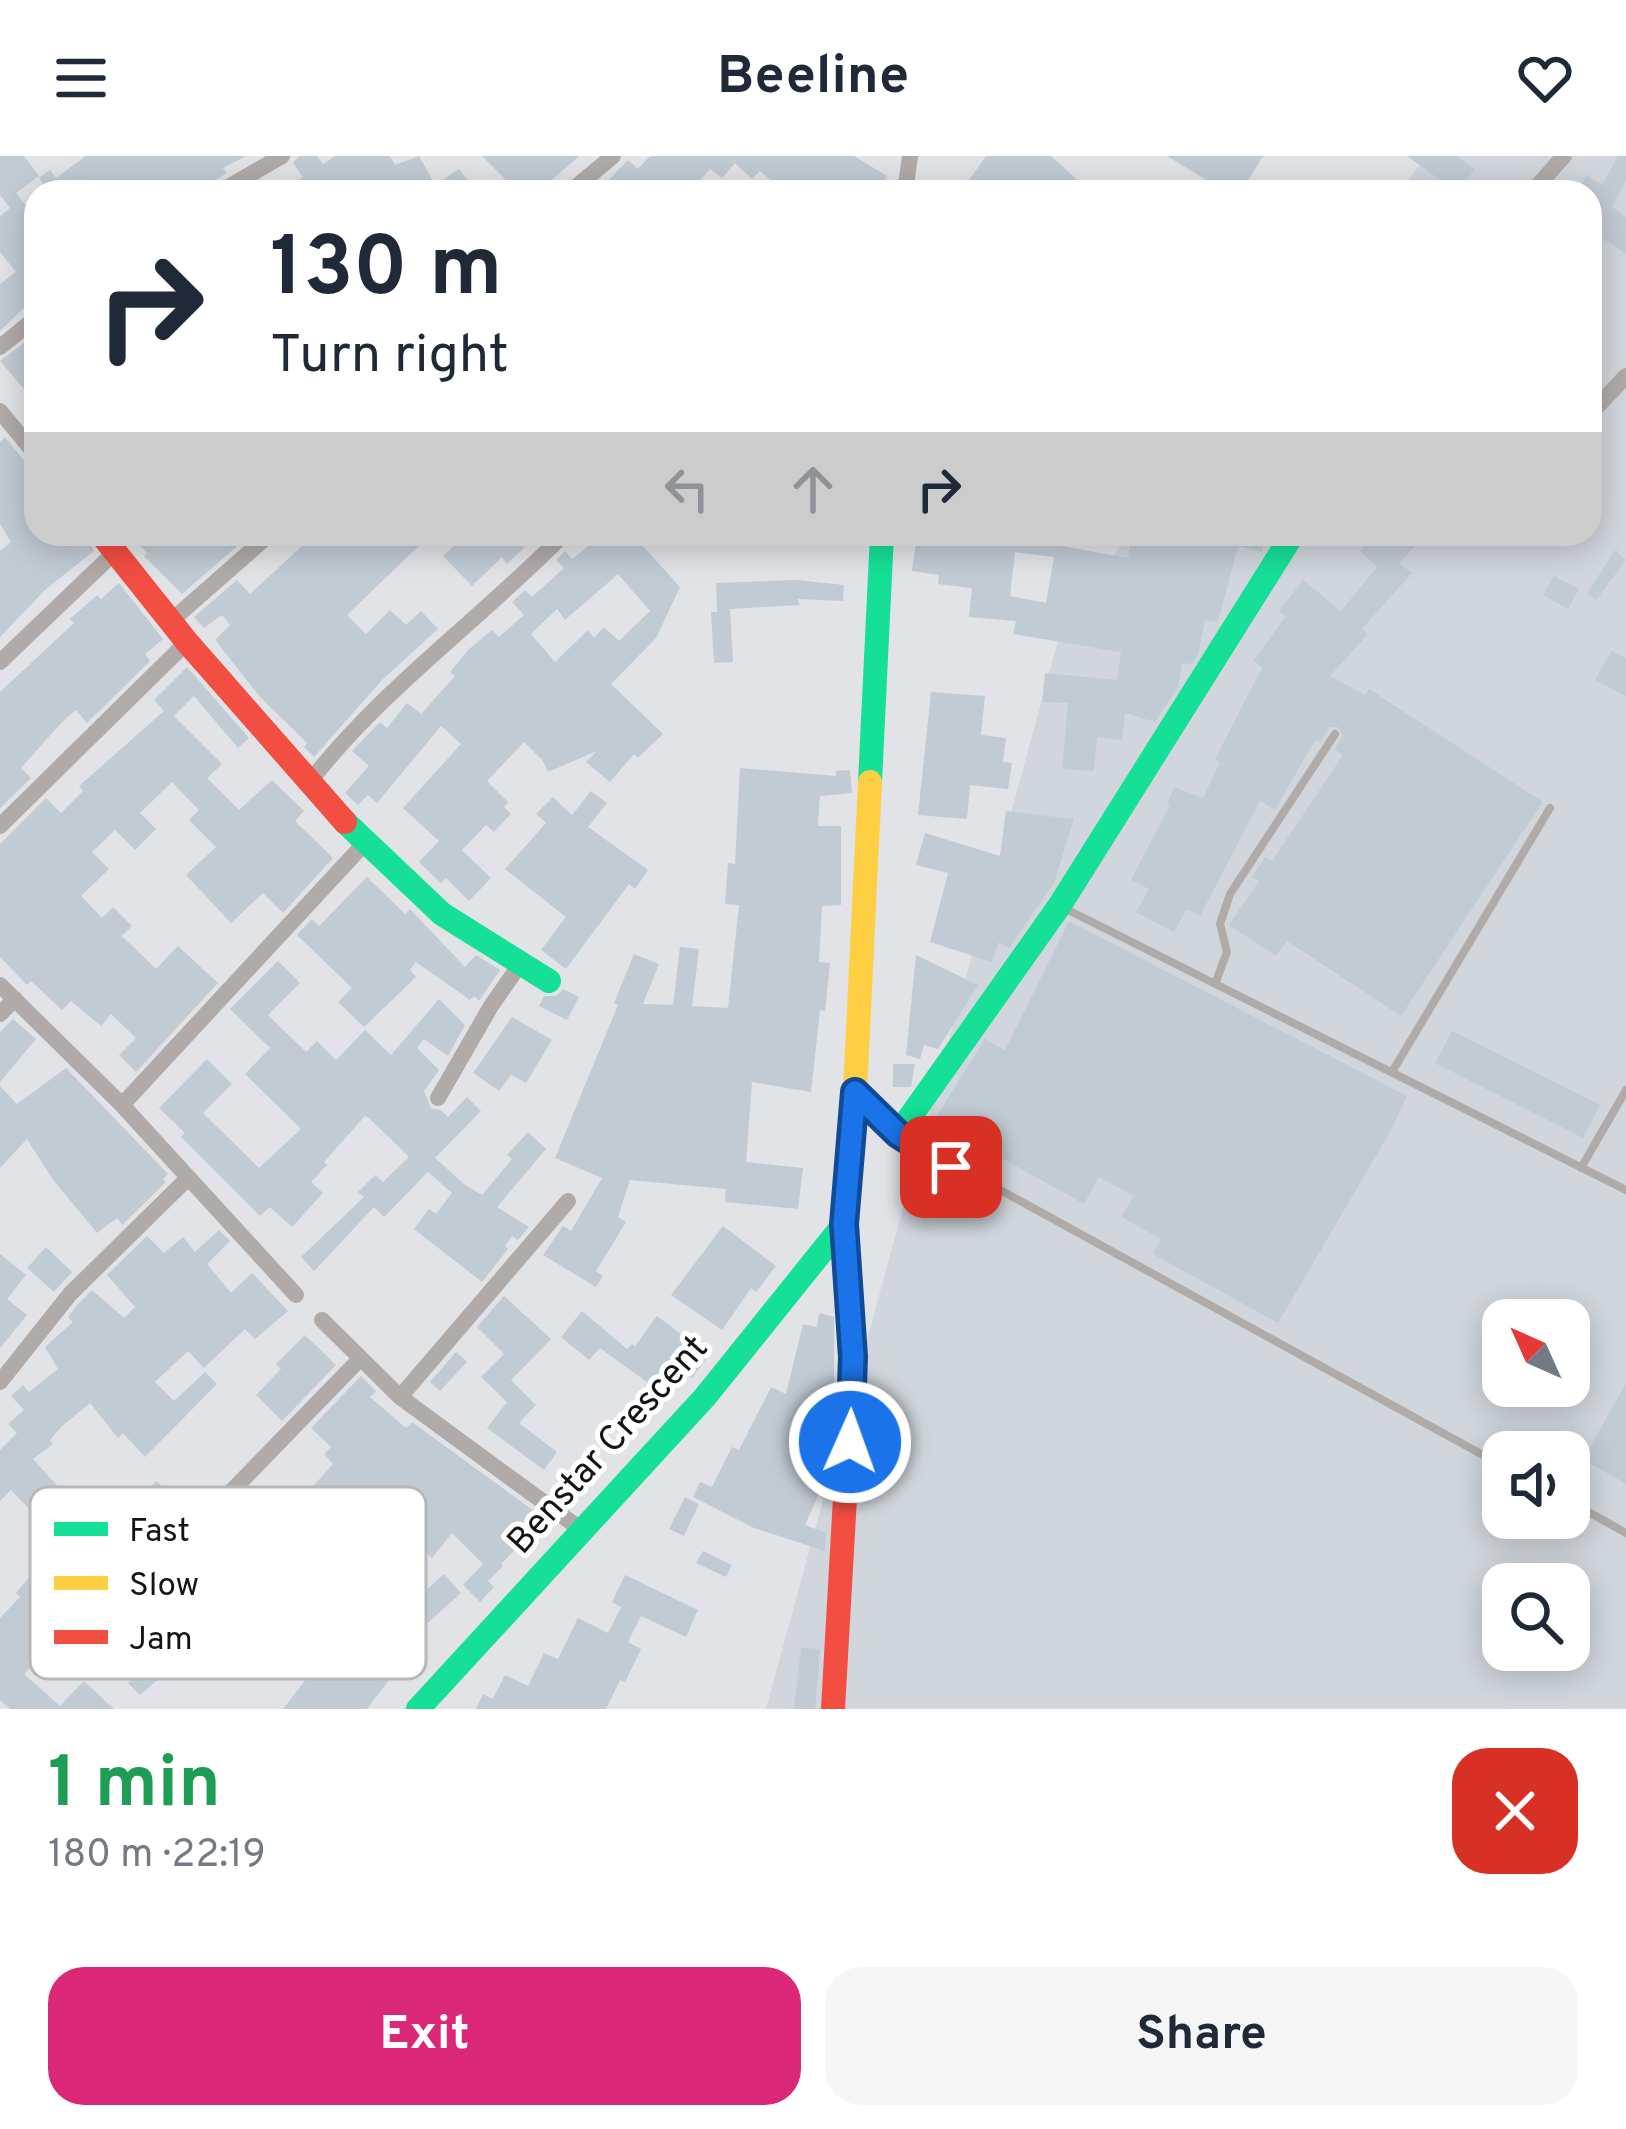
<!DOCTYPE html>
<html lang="en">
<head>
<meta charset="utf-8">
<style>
  :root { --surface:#fff; --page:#f6f6f7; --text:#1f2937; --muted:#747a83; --accent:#db2777 }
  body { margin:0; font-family:Overpass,sans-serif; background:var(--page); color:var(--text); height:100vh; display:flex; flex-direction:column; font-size:45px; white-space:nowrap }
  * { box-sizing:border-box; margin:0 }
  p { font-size:39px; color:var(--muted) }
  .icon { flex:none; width:66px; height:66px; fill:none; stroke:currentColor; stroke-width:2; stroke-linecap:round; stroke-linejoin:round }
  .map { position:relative; height:1553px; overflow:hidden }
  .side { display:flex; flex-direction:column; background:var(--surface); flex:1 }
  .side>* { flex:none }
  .hud { position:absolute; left:24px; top:24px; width:1578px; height:366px; border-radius:36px; box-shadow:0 6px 30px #0003; background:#fff; color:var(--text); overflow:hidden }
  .needle { width:78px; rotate:315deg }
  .controls { position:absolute; left:1482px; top:1143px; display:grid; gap:24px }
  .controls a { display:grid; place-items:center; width:108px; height:108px; border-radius:24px; background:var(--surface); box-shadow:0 6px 30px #0003; font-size:60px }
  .pin { position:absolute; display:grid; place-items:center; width:102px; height:102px; color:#fff; margin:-51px; border-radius:24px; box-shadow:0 6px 18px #0006 }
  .me { position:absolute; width:132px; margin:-66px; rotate:2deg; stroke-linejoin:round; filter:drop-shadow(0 0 9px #0008) }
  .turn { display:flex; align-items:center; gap:42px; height:252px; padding:0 48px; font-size:54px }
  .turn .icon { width:156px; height:156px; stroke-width:2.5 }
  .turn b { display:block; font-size:84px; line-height:102px }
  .lanes { display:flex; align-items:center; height:114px; padding:0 48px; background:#0003; justify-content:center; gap:60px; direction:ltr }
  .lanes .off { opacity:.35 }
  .round { display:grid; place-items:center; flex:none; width:126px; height:126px; border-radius:36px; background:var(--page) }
  .headline { display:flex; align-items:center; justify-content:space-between; height:204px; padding:0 48px }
  h1 { font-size:72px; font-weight:700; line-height:90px; color:#1e9e55 }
  .action { display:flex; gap:24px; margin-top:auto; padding:24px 48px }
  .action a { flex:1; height:138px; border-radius:36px; background:var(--accent); color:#fff; font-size:48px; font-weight:700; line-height:138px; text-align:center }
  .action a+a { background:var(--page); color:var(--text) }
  header { display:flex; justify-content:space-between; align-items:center; height:156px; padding:0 48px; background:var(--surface); font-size:54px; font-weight:700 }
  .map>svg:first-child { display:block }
  .built { fill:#d0d6dc; fill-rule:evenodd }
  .building { fill:#c1cbd4; fill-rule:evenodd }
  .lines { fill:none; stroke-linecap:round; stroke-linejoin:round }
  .lane { stroke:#b0aaa8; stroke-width:8 }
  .street { stroke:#b0aaa8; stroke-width:16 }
  .fast { stroke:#16e098; stroke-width:24 }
  .slow { stroke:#ffcf43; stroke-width:24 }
  .jam { stroke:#f24e42; stroke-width:24 }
  .route-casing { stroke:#114b97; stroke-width:30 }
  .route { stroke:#1a73e8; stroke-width:21 }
  .labels { text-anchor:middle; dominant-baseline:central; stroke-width:10; stroke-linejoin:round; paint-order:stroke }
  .street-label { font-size:36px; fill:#131415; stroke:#fff }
  .key { fill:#fff; stroke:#b8b8b9; stroke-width:3 }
  .key-label { font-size:33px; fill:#131415 }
</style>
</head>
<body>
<header><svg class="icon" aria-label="menu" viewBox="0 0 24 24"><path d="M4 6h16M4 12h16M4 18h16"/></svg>Beeline<svg class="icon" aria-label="heart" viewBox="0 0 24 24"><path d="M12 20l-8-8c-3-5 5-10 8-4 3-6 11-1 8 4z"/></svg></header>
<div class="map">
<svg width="1626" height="1553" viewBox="0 0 1626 1553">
  <rect width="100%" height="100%" fill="#e1e3e6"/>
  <path class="built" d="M1427,0H1626V1553H766L1064,463L1130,378H1590V36H1399ZM1503,1164H1569V1230H1503ZM1503,1296H1569V1362H1503ZM1503,1428H1569V1494H1503Z"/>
  <path class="building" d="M0,0H24L39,20L16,37L36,63V140L0,175V128L16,116L0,96V60L10,52L0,39Z
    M86,0H246L223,12L227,17L213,26L207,36H37L45,30L39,22L50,14L56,22Z
    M299,0H317L323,8L335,0H390L395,9L419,0L435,29L459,13L477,36H278L303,21L293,7Z
    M482,0H579L538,36L531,30L518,36Z
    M650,0H854L887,20L878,36H784L760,15L752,23L735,7L722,22L710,13L689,36H616L606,27L628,4L638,13Z
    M986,0H1051L1091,36H961Z
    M1167,0H1263L1241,36H1226Z
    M1407,0H1457L1475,13L1457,36Z
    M1618,0H1626V25L1612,51L1626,61V98L1590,74L1602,55L1590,44V36H1579L1586,19L1602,29Z
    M36,178V247L0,205Z
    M5,281L26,307L36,312V378H85L94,395L46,433L0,481V395L11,386L0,368V286Z
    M130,378H251L182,438L144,400L147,397Z
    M315,378H431L347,459L366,478L390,454L406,469L421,455L438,473L382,524L314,601L304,591L307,587L261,542L215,484L230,469L222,459L204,472L194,461L237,424L250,438Z
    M466,378H512L524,392L507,408L502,401L472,430L443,400Z
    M586,378H632L680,431L656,482L611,528L663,578L638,602L634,598L610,626L586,606L597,595L548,616L543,605L524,586L487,625L508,646L504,651L511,658L494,676L486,669L462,694L491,722L469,745L446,722L441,727L419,706L439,685L403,652L461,588L441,570L377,647L368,639L358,649L345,637L369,610L352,595L380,566L387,572L407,547L421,558L455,520L450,516L468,494L492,474L499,481L524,459L512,446L525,434L532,441L564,412L556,404L565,395L572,403L594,386ZM618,418L650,455L619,485L604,471L594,482L588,474L555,506L531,478L557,453L565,464Z
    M927,378H1052L1051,388L1128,402L1132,378H1266L1262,396L1238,390L1218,466L1205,464L1198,499L1192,508L1182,507L1178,531L1155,566L1125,557L1122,584L1097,581L1094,615L1062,613L1068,547L1042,546L1045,517L1117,524L1121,496L1013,478L1016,465L969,461L972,432L938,428L939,419L912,415L916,386L926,388ZM1015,396L1054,401L1046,447L1010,440Z
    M1353,378H1427L1399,407L1412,417L1362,473L1368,478L1330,520L1365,539L1369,533L1543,646L1401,860L1287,785L1276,800L1229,769L1259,725L1252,721L1265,701L1272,705L1343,599L1334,594L1343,580L1338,571H1330L1320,586L1315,584L1275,654L1260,645L1200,760L1187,753L1174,776L1136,756L1149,733L1131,724L1170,649L1167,648L1174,631L1203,642L1220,606L1215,603L1262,512L1254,504L1286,460L1279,455L1303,424L1341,455L1377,411L1360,395L1366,389Z
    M1615,394L1626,404L1596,444L1587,438Z
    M1554,420L1579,433L1568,453L1543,439Z
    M797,424L844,429L843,445L798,443L799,449L730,453L733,506L714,507L711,456H717L716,427Z
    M119,427L163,483L145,498L150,505L87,567L76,554L63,565L21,612L31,622L0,652V536L74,467L70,463L97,439L101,443Z
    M1611,495L1626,502V540L1595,524Z
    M187,511L249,582L238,592L194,540L174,560L222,608L207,622L239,654L272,624L304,655L295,665L333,702L283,757L263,737L231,767L186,719L216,691L189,664L199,654L172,626L140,657L156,673L135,694L115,674L92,696L109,713L81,740L102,762L113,751L132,770L122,780L156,813L178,790L218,827L136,916L119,899L136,882L111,858L101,870L71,845L62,854L31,825L27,829L0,801V688L46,642L61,657L83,635L79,630L164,555L154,544Z
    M931,536L985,540L981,579L1006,582L1003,606L1012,607L1008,633L970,629L967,663L918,659Z
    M740,612L836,620V615L850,614L852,637L820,640L818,670H841V749L822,750L819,806L830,807L825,855L820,854L811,936L752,926L746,1006L803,1012L798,1053L725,1046L726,1033L630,1024L618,1061L626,1066L596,1115L603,1120L596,1131L543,1099L563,1070L571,1075L602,1022L555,1002L618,849L614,847L634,798L659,808L643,848L673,849L680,791L699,793L692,850L728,852L739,749L725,748L728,707L735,708Z
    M591,635L607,647L588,671L648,714L635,733L629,728L566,813L541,794L566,761L505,713L546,667L536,658L553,641L572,659Z
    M1006,655L1074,663L1054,727L1009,792L999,786L992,806L930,786L948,717L916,709L925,677L1000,700Z
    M367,721L405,758L410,753L465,811L476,799L500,814L479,845L474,840L470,844L416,806L410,814L416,821L364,871L338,846L352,832L297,779L312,763L319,770Z
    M1069,765L1407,940L1390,976L1278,1167L1153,1098L1161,1083L1121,1061L1134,1040L1099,1021L1084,1048L934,964L985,883L1005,894Z
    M916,799L978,829L938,893L924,889L920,903L906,899Z
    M278,805L300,827L268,859L306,896L317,885L336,904L365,874L391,899L439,843L465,869L448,900L424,883L417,892L439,914L424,935L431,952L441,954L448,961L467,941L481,955L435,1002L464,1028L482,1039L512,1003L507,999L528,976L546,993L497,1051L529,1071L518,1084L512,1080L505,1090L508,1093L482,1126L414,1073L429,1053L436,1058L452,1037L428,1016L384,1061L374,1051L314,1115L301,1101L364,1041L358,1036L375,1019L383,1026L409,1001L369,962L365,960L324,1006L327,1009L311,1026L323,1037L292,1071L270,1051L260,1060L181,981L185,977L159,952L207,903L232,928L203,957L259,1012L301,973L245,918L270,892L230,853Z
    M563,833L579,841L567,864L539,850L544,840H556Z
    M512,861L552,884L526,927L511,919L499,935L473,917Z
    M13,863L36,883L0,926V876Z
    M1452,875L1600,949L1583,982L1435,907Z
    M893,908H915L911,931H893Z
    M66,912L168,1018L163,1023L166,1026L122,1069L117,1062L97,1077L54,1025L27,983L0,1012V930L17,948Z
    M723,1070L776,1110L756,1136L751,1132L722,1174L671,1139Z
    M219,1074L230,1085L207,1108L231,1137L252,1117L288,1155L255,1183L245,1173L204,1212L188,1195L155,1226L174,1245L205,1216L217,1228L145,1301L123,1277L118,1282L90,1247L61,1271L50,1284L53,1288L33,1303L63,1336L37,1361L11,1334L0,1345V1294L17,1277L8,1268L24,1254L11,1240L23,1229L29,1236L58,1213L45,1191L73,1166L68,1161L77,1149L92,1134L124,1162L135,1151L107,1119L147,1080L164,1097L183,1081L195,1096Z
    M46,1091L72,1116L54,1136L27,1112Z
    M0,1098L26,1119L7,1143L27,1159L0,1192Z
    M504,1140L551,1183L511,1224L536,1249L519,1267L557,1296L544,1314L487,1272L507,1246L481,1221L504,1198L477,1171Z
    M582,1155L627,1193L632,1188L635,1190L657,1160L709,1199L692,1222L669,1204L651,1229L600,1192L589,1204L561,1181Z
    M819,1157L834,1161V1247L806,1323L822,1331L805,1369L826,1377L825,1395L754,1372L693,1341L700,1326L712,1331L732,1291L739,1294L771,1231L786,1238L803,1168L817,1171Z
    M305,1179L336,1209L282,1265L256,1239L281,1213L276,1208Z
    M456,1196L467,1206L440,1235L430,1226Z
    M361,1220L376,1235L370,1241L406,1272L412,1266L545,1363L501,1408L503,1410L488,1425L494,1431L480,1446L463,1429L483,1408L452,1377L432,1402L397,1373L362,1411L346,1398L326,1422L274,1374L333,1308L324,1298L331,1291L311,1272Z
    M1626,1228V1328L1583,1303Z
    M156,1325L184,1349L194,1340L201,1348L176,1373L169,1367L150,1382L137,1370L153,1353L141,1342Z
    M685,1341L699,1348L684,1380L669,1373Z
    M242,1369L262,1388L242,1410L261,1426L237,1452L271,1479L299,1442L396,1515L367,1553H283L321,1504L297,1486L270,1520L225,1484L204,1506L192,1494L140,1539L128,1527L152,1503L136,1487L146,1476L151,1481L162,1470L172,1480L190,1461L196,1467L224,1433L196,1408L188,1416L180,1409L198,1388L212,1402Z
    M703,1395L732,1409L726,1421L696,1407Z
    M45,1409L67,1441L78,1429L110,1460L98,1473L92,1468L76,1481L51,1452L30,1474L49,1492L24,1518L60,1550L84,1525L114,1553H10L0,1544V1462L20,1441L16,1437L32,1418Z
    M444,1418L461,1437L411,1482L394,1463Z
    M625,1419L698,1454L686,1481L641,1460L628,1486L641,1493L625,1526L620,1524L606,1553H476L483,1538L493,1543L505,1519L528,1530L544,1497L558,1503L578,1462L608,1477L621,1451L612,1446Z
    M801,1492L820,1493L815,1553H794Z"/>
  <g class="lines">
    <path class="lane" d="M1066,753L1626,1034
      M1215,828L1227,796L1220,768L1230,738L1335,578
      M1392,916L1550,652
      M900,979L1503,1310
      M1581,1012L1626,934
      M1569,1345L1626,1377"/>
    <path class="street" d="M220,36L282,0
      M570,36L613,0
      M905,36L910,0
      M1532,36L1564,0
      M0,191L36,162
      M0,255L36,299
      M1590,258L1626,220
      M171,465L270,378
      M0,506L115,396
      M308,628C382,532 480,464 564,378
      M0,670L187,486
      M0,829L122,949L296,1139
      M0,858L15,843
      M438,942L491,850L521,807
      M122,949L364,688
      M322,1164L400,1241L583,1375
      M0,1226L70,1138L187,1023
      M400,1241L568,1045
      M122,1458L184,1384L359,1204"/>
    <path class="fast" d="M870,626L882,378
      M345,666L442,758L549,825
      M855,936L898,978L1060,749L1293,378
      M418,1553L705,1241L844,1068"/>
    <path class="slow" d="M846,1101L844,1068L855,936L870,626"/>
    <path class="jam" d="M101,378L187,486L345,666
      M833,1553L853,1201L846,1101"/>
  </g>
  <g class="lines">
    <g class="route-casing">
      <path id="route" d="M850,1286L853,1201L844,1068L855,936L898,978L951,1011"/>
    </g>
    <use href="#route" class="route"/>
  </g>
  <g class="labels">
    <g class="street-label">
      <text transform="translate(609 1290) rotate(-48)">Benstar Crescent</text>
    </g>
  </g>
  <rect x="30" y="1331" width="396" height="192" rx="18" class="key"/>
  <rect x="54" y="1366" width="54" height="14" fill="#16e098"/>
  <rect x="54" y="1420" width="54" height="14" fill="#ffcf43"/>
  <rect x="54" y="1474" width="54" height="14" fill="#f24e42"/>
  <g class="key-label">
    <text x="129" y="1385">Fast</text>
    <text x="129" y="1439">Slow</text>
    <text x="129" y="1493">Jam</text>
  </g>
</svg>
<div class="controls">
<a><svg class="needle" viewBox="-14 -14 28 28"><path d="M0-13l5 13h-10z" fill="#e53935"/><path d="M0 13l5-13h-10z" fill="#747a83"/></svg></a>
<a><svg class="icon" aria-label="sound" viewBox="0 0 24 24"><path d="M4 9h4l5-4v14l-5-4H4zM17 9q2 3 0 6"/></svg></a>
<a><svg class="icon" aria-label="search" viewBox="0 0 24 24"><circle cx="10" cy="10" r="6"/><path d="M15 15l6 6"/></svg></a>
</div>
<div class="pin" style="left:951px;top:1011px;background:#d93025"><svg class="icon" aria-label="arrive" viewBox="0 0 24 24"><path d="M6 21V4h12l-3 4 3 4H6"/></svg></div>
<svg class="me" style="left:850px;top:1286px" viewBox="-20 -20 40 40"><circle r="17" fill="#1a73e8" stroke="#fff" stroke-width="3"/><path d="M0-11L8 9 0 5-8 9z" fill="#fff"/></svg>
<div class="hud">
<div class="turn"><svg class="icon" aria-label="right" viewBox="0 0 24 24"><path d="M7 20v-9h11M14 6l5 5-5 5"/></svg><div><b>130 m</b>Turn right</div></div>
<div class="lanes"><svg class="icon off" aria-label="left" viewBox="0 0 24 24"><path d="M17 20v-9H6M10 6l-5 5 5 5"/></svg><svg class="icon off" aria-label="ahead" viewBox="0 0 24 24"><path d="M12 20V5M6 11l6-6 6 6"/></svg><svg class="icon" aria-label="right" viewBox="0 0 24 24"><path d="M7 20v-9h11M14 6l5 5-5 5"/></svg></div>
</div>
</div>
<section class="side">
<div class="headline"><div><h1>1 min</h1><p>180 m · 22:19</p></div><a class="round" style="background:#d93025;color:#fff"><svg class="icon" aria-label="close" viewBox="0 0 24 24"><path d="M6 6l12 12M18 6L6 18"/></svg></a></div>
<div class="action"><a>Exit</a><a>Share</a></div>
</section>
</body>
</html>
